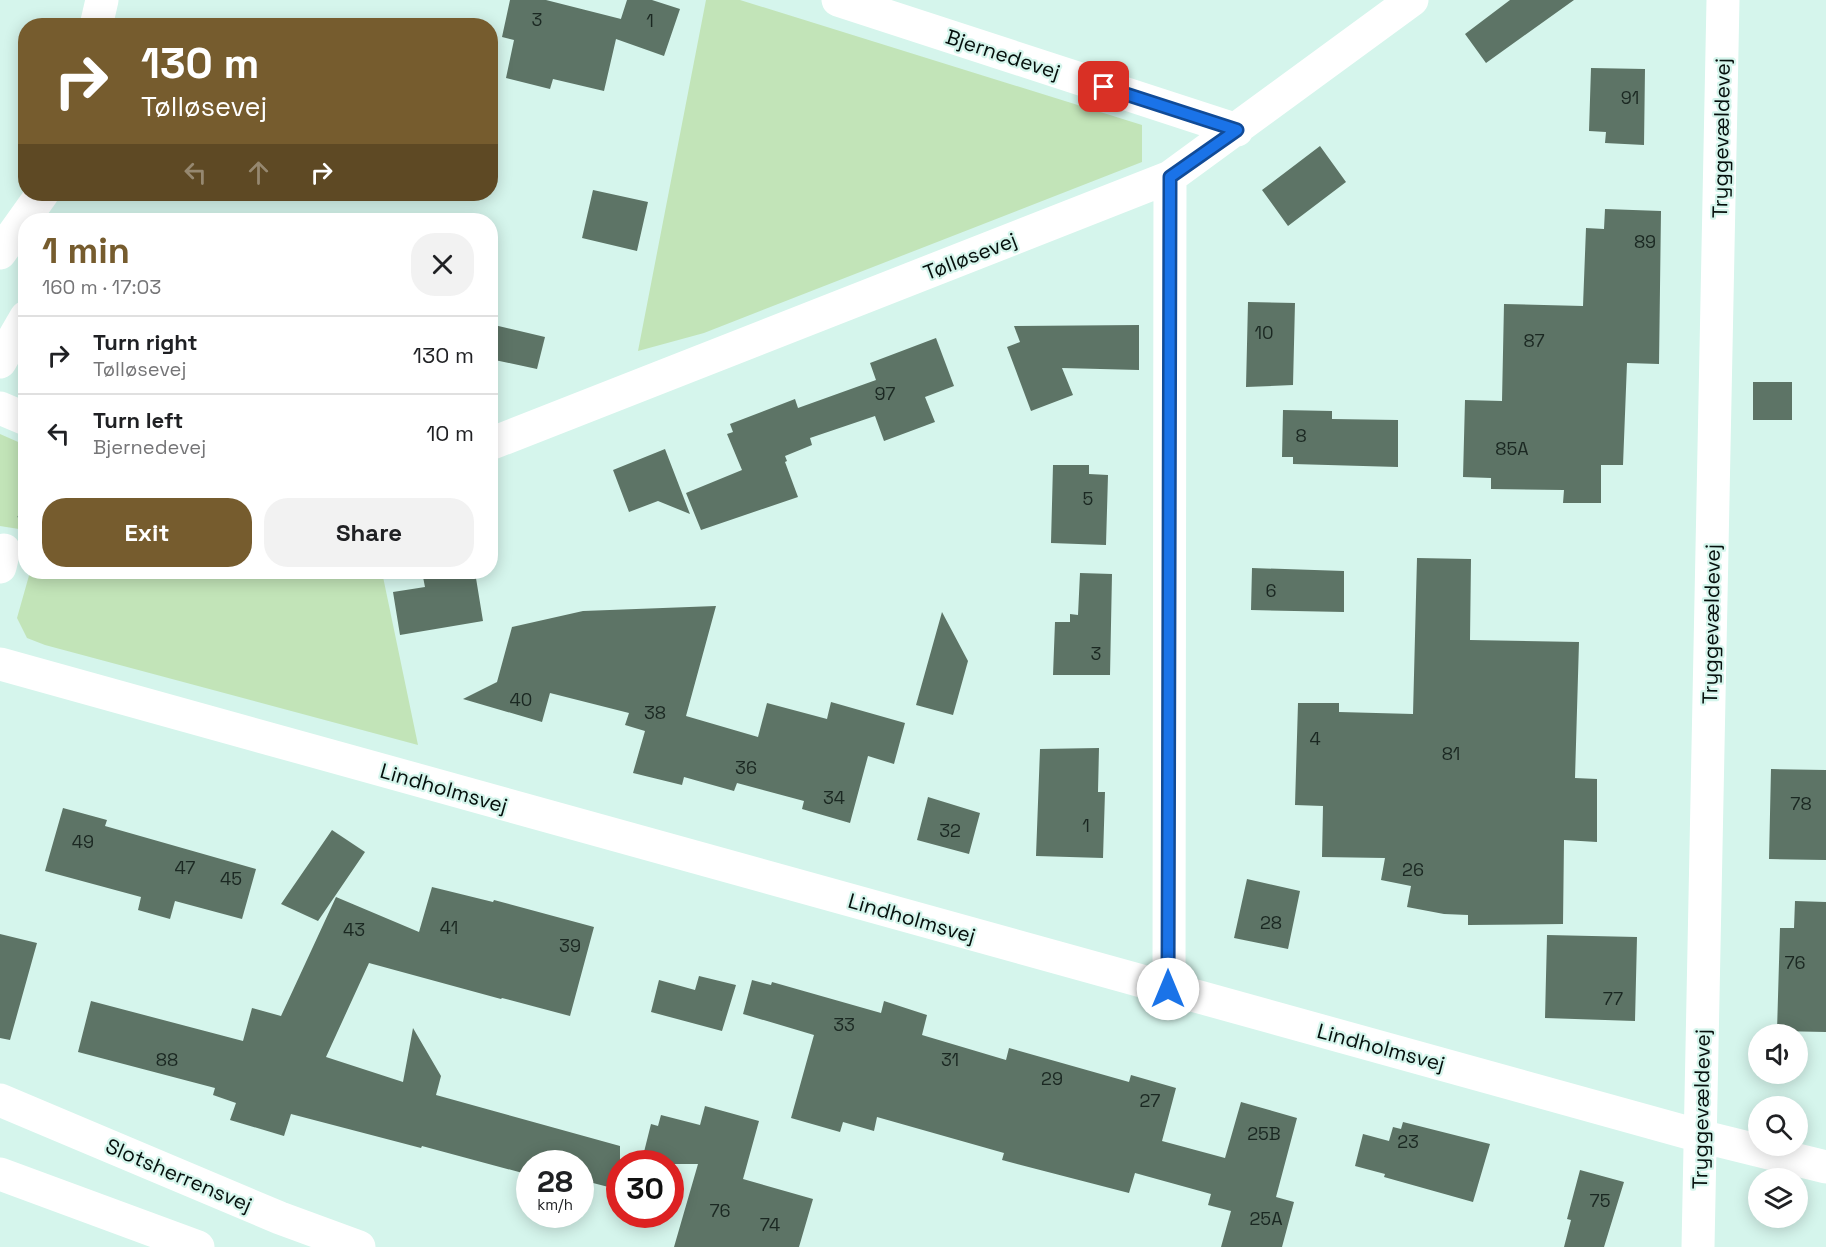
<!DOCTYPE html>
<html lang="en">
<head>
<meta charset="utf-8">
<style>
  :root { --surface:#fff; --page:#f2f2f2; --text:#202124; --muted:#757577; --line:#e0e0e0; --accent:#765c2e }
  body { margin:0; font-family:"Space Grotesk",sans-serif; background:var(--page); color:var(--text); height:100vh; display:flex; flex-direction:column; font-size:22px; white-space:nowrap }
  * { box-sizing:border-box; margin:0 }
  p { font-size:20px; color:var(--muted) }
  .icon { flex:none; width:33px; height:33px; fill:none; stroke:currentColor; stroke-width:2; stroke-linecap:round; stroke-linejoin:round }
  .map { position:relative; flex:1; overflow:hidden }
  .panel { position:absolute; left:18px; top:213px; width:480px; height:366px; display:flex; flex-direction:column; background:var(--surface); border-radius:24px; box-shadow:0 3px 15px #0003 }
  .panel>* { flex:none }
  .top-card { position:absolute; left:18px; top:18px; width:480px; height:183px; border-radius:24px; box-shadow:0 3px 15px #0003; background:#765c2e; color:#fff; overflow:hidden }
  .fabs { position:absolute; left:1748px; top:1024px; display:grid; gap:12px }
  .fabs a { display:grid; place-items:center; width:60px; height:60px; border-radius:50%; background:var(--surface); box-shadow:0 3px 15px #0003; font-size:30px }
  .speed { position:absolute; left:516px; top:1150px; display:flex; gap:12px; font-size:30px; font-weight:700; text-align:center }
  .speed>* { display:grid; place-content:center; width:78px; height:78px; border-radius:50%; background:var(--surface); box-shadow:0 3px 15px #0003; line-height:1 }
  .speed small { font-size:15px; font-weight:400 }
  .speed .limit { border:9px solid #d22; background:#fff; color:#111 }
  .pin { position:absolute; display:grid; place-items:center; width:51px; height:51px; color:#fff; margin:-26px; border-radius:12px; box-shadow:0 3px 9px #0006 }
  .me { position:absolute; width:66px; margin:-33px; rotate:0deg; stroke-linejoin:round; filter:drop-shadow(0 0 4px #0008) }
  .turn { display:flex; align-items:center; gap:21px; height:126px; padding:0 24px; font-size:27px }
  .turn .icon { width:78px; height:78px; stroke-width:2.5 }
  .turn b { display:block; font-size:42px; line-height:51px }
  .lanes { display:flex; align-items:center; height:57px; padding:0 24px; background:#0003; justify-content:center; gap:30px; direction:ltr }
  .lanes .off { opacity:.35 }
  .round { display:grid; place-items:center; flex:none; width:63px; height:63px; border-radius:24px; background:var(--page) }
  .summary { display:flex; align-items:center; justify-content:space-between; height:102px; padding:0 24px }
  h1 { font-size:36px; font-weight:700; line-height:45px; color:var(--accent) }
  .button { display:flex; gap:12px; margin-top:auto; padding:12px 24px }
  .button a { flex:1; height:69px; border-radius:24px; background:var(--accent); color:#fff; font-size:24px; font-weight:700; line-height:69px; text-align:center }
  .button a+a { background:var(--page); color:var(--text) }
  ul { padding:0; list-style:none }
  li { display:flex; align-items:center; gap:18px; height:78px; padding:0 24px; border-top:2px solid var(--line) }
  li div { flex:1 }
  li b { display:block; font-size:22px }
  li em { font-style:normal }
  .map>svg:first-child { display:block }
  .green { fill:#c2e4b8 }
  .building { fill:#5d7466 }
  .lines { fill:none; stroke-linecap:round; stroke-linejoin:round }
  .path { stroke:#6d827c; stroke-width:4; stroke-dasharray:1.5 4.5; stroke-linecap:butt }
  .minor { stroke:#fff; stroke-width:33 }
  .tertiary { stroke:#fff; stroke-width:33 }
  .route-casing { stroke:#114b97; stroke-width:15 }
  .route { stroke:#1a73e8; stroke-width:10 }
  .labels { text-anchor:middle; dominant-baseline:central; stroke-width:4.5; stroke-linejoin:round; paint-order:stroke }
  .number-label { font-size:18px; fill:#1b2822 }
  .street-label { font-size:21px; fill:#050f0c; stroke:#d5f5ec }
</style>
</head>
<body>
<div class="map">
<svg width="1826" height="1247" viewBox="0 0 1826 1247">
  <rect width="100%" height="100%" fill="#d5f5ec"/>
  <path class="green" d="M706,0H740L1142,125V162L704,333L638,351Z
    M0,434L25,445V530L0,526Z
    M30,572H382L418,745L45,645L27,638L17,618Z"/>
  <path class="building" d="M510,0H546L621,19L618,28L627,0H652L680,9L664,56L616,39L604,91L553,79L550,89L506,78L514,40L502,37Z
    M1510,0H1574L1486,63L1465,34Z
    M1591,68L1645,69L1644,145L1605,143L1606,132L1589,131Z
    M1320,146L1346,182L1288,226L1262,190Z
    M593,190L648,202L637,251L582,238Z
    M1605,209L1661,211L1659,364L1627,363L1623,465H1601V503H1563L1564,490L1491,489V478L1463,477L1465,400L1502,401L1504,304L1583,306L1586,228L1604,229Z
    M1248,302L1295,303L1293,385L1246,387Z
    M490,324L545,337L537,369L490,359Z
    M1139,325V370L1062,368L1073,395L1031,411L1007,347L1020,342L1014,326Z
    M936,338L954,386L925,397L935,422L884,441L875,416L810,438L812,445L785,456L787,461L785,462L798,497L701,530L686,493L742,470L727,434L733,432L730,424L795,399L798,408L876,380L870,363Z
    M1753,382H1792V420H1753Z
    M1283,410L1332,411V419L1398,420V467L1293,464V457H1282Z
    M665,449L690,514L658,501L629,512L613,470Z
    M1053,465H1089V474L1108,475L1106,545L1051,543Z
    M1417,558L1471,559L1470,640L1579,642L1575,778L1597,779V842L1564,840L1563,924L1468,925V915L1444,914L1407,907L1411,886L1381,880L1385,858L1322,857L1323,806L1295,805L1298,703H1339V712L1413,714Z
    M1252,568L1344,571V612L1251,610Z
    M422,572H475L483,621L400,635L393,592L425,587Z
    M1080,573L1112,574L1110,675H1053L1055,622H1070V614L1078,615Z
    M716,606L686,716L758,737L767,703L827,719L831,702L905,723L894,764L868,756L850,823L802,809L804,801L737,783L734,791L684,777L682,785L633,773L645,731L625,725L629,713L550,693L542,722L463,699L497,682L512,627L583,611Z
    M942,612L968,661L953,715L916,705Z
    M1099,748L1098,792H1105L1103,858L1036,856L1040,749Z
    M1771,769L1826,770V860L1769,859Z
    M928,797L980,813L969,854L917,840Z
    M63,808L107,820L105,826L256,869L242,919L175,901L170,919L138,910L141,897L45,871Z
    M332,830L365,852L318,921L281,904Z
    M1247,879L1300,891L1288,949L1234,938Z
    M432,887L493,902L494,900L594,927L570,1016L502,998L501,999L369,963L326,1057L403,1082L413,1028L441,1076L436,1095L620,1146V1190L593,1183L590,1192L580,1189V1164H530V1175L422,1146L421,1148L291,1114L284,1136L230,1120L236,1103L213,1095L215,1088L78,1052L91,1001L243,1041L252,1008L281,1016L336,897L419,932Z
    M1795,901L1826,902V1032L1777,1031L1780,928H1794Z
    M0,934L37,943L10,1040L0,1038Z
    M1547,935L1637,937L1635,1021L1545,1018Z
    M699,976L736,985L722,1031L651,1012L659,980L695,990Z
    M752,980L771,985L772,982L881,1013L884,1001L927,1015L922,1035L1006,1060L1009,1048L1129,1082L1131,1075L1176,1088L1162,1141L1225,1158L1241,1102L1297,1118L1276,1197L1294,1202L1282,1247H1221L1231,1211L1208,1205L1211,1194L1135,1173L1129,1193L1002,1160L1004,1153L877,1117L874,1131L843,1122L840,1132L791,1118L814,1035L743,1014Z
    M705,1106L759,1121L743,1179L813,1199L799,1247H674L698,1164H641L651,1124L658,1126L661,1115L700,1125Z
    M1403,1122L1490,1144L1473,1202L1384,1177L1385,1174L1355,1166L1363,1134L1389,1141L1393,1127L1401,1129Z
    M1580,1170L1624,1182L1604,1247H1564L1571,1220L1567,1219Z"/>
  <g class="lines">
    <path class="path" d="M19,518L26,505"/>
    <path class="minor" d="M838,0L1237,130
      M0,408L26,419
      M490,444L1170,177L1412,0
      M0,567L4,550
      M0,664L1700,1136L1826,1167
      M1169,989L1170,177
      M1698,1247L1723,0"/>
    <path class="tertiary" d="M96,26L102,0
      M0,253L42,194
      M0,362L26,317
      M0,1100L280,1218L359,1247
      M0,1174L198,1247"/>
  </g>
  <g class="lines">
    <g class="route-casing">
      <path id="route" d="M1104,87L1237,130L1170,177L1168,989"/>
    </g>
    <use href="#route" class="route"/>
  </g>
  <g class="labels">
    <g class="number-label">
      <text x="537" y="19">3</text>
      <text x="650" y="20">1</text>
      <text x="1630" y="97">91</text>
      <text x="1645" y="241">89</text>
      <text x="1264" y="332">10</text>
      <text x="1534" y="340">87</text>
      <text x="885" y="393">97</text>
      <text x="1301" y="435">8</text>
      <text x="1512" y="448">85A</text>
      <text x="1088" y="498">5</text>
      <text x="1271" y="590">6</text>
      <text x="1096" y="653">3</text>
      <text x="521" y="699">40</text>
      <text x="655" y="712">38</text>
      <text x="1315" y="738">4</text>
      <text x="1451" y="753">81</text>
      <text x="746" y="767">36</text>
      <text x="834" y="797">34</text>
      <text x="1801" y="803">78</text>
      <text x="1086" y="825">1</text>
      <text x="950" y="830">32</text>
      <text x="83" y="841">49</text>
      <text x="185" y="867">47</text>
      <text x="1413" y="869">26</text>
      <text x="231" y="878">45</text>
      <text x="1271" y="922">28</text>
      <text x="449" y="927">41</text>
      <text x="354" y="929">43</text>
      <text x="570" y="945">39</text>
      <text x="1795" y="962">76</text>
      <text x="1613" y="998">77</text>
      <text x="844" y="1024">33</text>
      <text x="167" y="1059">88</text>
      <text x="950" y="1059">31</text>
      <text x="1052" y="1078">29</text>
      <text x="1150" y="1100">27</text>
      <text x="1264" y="1133">25B</text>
      <text x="1408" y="1141">23</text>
      <text x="1600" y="1200">75</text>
      <text x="720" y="1210">76</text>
      <text x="1266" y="1218">25A</text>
      <text x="770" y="1224">74</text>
    </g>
    <g class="street-label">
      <text transform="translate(1003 54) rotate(18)">Bjernedevej</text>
      <text transform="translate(1721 138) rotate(-89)">Tryggevældevej</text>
      <text transform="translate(970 256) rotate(-21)">Tølløsevej</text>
      <text transform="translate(1711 624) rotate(-89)">Tryggevældevej</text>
      <text transform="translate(444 788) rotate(16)">Lindholmsvej</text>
      <text transform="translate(912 918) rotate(16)">Lindholmsvej</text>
      <text transform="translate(1381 1047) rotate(15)">Lindholmsvej</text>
      <text transform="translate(1701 1109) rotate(-89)">Tryggevældevej</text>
      <text transform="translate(179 1175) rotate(23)">Slotsherrensvej</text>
    </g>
  </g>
</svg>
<div class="fabs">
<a><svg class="icon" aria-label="sound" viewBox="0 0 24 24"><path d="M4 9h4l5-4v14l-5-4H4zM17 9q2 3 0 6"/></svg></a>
<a><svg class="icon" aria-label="search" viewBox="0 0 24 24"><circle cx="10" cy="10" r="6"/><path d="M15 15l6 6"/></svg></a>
<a><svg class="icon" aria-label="layers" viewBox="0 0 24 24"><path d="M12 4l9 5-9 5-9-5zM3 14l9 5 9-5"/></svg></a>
</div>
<div class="speed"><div>28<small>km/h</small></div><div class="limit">30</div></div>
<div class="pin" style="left:1104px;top:87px;background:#d93025"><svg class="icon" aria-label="arrive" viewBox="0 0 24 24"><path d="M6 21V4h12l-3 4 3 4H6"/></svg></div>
<svg class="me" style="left:1168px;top:989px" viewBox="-20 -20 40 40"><circle r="19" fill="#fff"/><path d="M0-13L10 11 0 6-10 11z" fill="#1a73e8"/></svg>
<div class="top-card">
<div class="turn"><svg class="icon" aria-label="right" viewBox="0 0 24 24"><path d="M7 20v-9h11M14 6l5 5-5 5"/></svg><div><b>130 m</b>Tølløsevej</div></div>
<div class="lanes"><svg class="icon off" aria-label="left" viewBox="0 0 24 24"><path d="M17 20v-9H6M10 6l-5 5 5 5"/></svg><svg class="icon off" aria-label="ahead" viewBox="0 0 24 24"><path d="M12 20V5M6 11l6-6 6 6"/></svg><svg class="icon" aria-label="right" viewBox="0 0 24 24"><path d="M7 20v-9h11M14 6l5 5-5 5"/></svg></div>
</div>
<section class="panel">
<div class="summary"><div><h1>1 min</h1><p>160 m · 17:03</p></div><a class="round"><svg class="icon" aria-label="close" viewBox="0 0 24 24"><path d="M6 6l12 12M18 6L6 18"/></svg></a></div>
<ul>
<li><svg class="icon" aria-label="right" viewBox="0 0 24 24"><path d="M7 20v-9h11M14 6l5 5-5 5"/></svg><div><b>Turn right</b><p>Tølløsevej</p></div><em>130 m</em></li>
<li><svg class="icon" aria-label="left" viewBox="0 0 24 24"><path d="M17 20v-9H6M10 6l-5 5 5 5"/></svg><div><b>Turn left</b><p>Bjernedevej</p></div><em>10 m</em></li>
</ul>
<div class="button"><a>Exit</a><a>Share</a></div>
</section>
</div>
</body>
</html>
